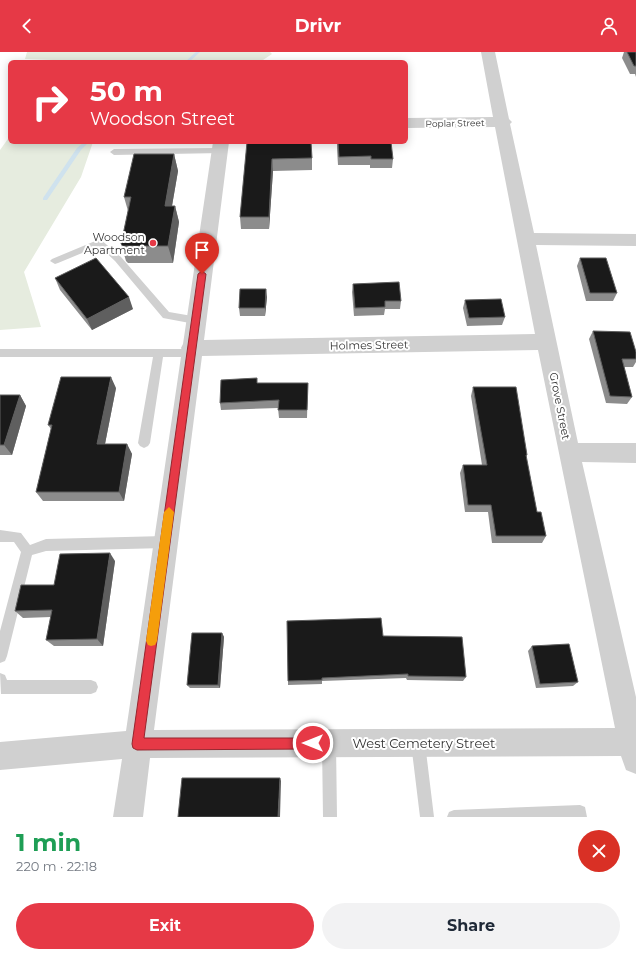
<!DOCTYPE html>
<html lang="en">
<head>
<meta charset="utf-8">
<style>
  :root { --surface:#fff; --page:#f2f2f3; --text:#1f2937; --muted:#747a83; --accent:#e63946 }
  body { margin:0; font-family:Montserrat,sans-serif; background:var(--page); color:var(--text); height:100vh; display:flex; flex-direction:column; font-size:15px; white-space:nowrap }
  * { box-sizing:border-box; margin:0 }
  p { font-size:13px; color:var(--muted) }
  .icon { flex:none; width:22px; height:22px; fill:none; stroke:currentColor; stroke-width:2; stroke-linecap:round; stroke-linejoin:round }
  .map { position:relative; height:765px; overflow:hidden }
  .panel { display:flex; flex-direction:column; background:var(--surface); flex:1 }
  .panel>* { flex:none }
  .banner { position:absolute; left:8px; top:8px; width:400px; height:84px; border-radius:6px; box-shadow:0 2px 10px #0003; background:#e63946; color:#fff; overflow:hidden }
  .pin { position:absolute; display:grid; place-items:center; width:34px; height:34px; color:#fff; margin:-41px -17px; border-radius:50% 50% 50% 0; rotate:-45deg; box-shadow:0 0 4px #0007 }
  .pin .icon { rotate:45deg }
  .me { position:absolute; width:44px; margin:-22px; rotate:270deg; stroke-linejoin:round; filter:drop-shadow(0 0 3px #0008) }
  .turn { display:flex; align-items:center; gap:14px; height:84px; padding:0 16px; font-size:18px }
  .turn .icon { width:52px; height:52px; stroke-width:2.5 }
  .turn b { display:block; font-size:28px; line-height:34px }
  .round { display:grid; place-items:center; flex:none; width:42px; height:42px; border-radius:21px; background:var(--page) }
  .summary { display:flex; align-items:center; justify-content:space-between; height:68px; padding:0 16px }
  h1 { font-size:24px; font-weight:700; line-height:30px; color:#1e9e55 }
  .action { display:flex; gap:8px; margin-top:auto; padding:8px 16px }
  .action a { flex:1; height:46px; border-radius:24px; background:var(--accent); color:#fff; font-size:16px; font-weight:700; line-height:46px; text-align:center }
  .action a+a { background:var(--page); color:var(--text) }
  header { display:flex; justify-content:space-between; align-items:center; height:52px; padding:0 16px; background:var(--accent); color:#fff; font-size:18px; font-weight:700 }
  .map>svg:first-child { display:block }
  .green { fill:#e6ecdf }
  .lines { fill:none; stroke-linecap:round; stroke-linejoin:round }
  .stream { fill:#cfe2ee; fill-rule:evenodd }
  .service { fill:#d0d0d0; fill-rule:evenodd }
  .minor { fill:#d0d0d0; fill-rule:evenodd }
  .wall { fill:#8c8c8c }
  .shaded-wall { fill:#5f5f5f }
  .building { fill:#1a1a1a; stroke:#5f5f5f }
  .route { fill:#e63946; stroke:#96252e }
  .slow { fill:#f59e0b }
  .poi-dot { fill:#e63946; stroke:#fff; stroke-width:1.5 }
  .labels { text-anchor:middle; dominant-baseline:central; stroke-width:4; stroke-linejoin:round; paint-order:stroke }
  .far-street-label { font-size:9px; fill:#333; stroke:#fff }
  .poi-label { font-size:11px; fill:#333; stroke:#fff; text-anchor:end }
  .street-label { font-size:11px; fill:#333; stroke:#fff }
  .near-street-label { font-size:13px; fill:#333; stroke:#fff }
</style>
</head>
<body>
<header><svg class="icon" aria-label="back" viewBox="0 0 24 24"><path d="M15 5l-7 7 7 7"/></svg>Drivr<svg class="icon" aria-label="person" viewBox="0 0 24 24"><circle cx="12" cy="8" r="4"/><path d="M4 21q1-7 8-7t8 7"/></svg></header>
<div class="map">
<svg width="636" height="765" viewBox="0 0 636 765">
  <rect width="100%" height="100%" fill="#fff"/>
  <path class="green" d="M27,0H270L272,2L260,10H52L53,8L25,7Z
    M10,84V90H93L81,125L24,220L41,275L0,278V98Z"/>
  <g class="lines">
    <path class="stream" d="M196,0H200L189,10H185Z
      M84,90H89L81,98L47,148H43V146L77,96Z"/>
    <path class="service" d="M219,96L223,99L222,101L114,103L110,100L114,97Z
      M100,187L121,205L169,260L198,265L200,268L198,271L195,272L163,266L115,209L99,194L58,211L55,212L50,209L52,207Z
      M0,297H190L195,301L190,305H163L150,391L148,394L144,396L140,394L138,391L153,305H0Z
      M0,478L21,481L30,493L46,487L165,484L169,486L171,490L169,494L165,496L46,499L32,503L7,604L5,609L0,611V579L21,500L14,490H0Z
      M0,621L5,623L7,628H91L96,630L98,635L96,640L91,642H1Z
      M418,684L423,686L425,691L434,765H420L411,691L413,686Z
      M329,685L334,687L336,692L337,765H323L322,692L324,687Z
      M580,753L585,755L587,765H447L449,760L454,758Z"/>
    <path class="minor" d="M481,0H495L509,67L512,70L510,72L534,181L636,182V194L536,193L578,391H636V411L582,410L636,645V722L626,718L621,704L150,706L143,765H113L122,707L0,718V690L126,679L182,298L181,296L183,292L213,90H229L204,288L535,282L495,75L406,76V66L493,65ZM538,298L615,676L154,678L202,304Z"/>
  </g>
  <path class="wall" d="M624,0H636V25L635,22H630L622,6Z
    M247,90L312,106V118L273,119L269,177H241L240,165Z
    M337,90L393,107L392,116H370V113H338L337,97Z
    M174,102L178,119L172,154H175L179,170L173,211H128L126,209L121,192L128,159L124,145Z
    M580,206L617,241L613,249H586L577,214Z
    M55,226L133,257L92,278L60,238Z
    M353,232L401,249L400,257H385L384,263L354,264L352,240Z
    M267,245L265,264H240L239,256Z
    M465,248L505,265L502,273L467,274L463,256Z
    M593,279L636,300V310L633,315H624L632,345L627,352L606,351L589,287Z
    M257,326V331H308L307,366H279L278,356L221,358L220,351Z
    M473,335L527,403L526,405L537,460L546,484L542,491H492L488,460H465L460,421L463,413H482L471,344Z
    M116,336L105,392H127L132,402L124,449H43L36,440L51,377L48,373Z
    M0,343H20L26,354L12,403H0Z
    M115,509L103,594H54L46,588L51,565L23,566L15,559L54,533Z
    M222,581L224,585L220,636H190L187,633Z
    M383,584L466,625L463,629L407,628L406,626L322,629V632L288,633V629Z
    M532,594L578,630L573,634L536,636L528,599Z"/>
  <path class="shaded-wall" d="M174,102L178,119L169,171L165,154Z
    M272,107L273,119L269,177V165Z
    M175,154L179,170L173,211L168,194Z
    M266,237L267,245L265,264V256Z
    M129,245L133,257L92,278L87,267Z
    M111,325L116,336L103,402L97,392Z
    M20,343L26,354L12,403L4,393Z
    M127,392L132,402L124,449L119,440Z
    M110,501L115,509L103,594L97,587Z
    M222,581L224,585L220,636L218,633Z
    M280,726L281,729L280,765H278Z"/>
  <path class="building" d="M627,0H636V14H634Z
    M247,90H311L312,106L272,107L269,165H240Z
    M338,90H391L393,107H371V104L339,105Z
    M134,102H174L165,154H175L168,194H123L121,192L131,145H124Z
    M96,206L129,245L87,267L55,226Z
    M580,206H606L617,241H590Z
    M399,230L401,249H385V255L355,256L353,232Z
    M240,237H266L265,256H239Z
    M501,247L505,265L469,266L465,248Z
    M593,279L630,280L636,300V307H622L632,345L610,344Z
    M61,325H111L97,392H127L119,440H36L52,373H48Z
    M257,326V331H308L307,358H278L279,348L220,351L221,328Z
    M473,335H516L527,403H526L537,460H541L546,484H496L491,453H468L463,413H487Z
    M0,343H20L4,393H0Z
    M110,501L97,587L46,588L52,558L15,559L21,533H54L60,502Z
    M381,566L383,584L462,585L466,625L408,624V622L322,626V628L288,629L287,569Z
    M192,581H222L218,633H187Z
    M569,592L578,630L540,632L532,594Z
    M182,726H280L278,765H178Z"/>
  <path class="route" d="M202,219L206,222L144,686H313L317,687L319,691L317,696L313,697L137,698L133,696L132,692L198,222Z"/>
  <path class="slow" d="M169,455L174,460L157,589L155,593L151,594L148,593L146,589L164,460Z"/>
  <circle class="poi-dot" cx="153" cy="191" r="4"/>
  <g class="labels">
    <g class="far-street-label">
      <text transform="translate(455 71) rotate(-1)">Poplar Street</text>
    </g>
    <g class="poi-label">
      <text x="145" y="185">Woodson<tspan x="145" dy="13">Apartment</tspan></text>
    </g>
    <g class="street-label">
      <text transform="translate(369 293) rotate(-1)">Holmes Street</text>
      <text transform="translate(560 354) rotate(79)">Grove Street</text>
    </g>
    <g class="near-street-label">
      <text x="424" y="691">West Cemetery Street</text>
    </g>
  </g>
</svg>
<div class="pin" style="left:202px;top:222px;background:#d93025"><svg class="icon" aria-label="arrive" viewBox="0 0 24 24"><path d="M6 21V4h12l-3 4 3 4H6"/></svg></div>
<svg class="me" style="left:313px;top:691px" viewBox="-20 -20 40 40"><circle r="17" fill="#e63946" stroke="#fff" stroke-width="3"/><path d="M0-11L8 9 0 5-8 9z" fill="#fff"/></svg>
<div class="banner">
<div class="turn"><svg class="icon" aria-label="right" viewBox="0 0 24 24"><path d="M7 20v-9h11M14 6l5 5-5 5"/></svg><div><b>50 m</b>Woodson Street</div></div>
</div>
</div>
<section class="panel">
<div class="summary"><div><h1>1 min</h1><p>220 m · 22:18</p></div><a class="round" style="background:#d93025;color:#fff"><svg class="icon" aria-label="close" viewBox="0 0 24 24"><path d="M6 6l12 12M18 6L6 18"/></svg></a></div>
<div class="action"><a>Exit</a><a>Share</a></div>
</section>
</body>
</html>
